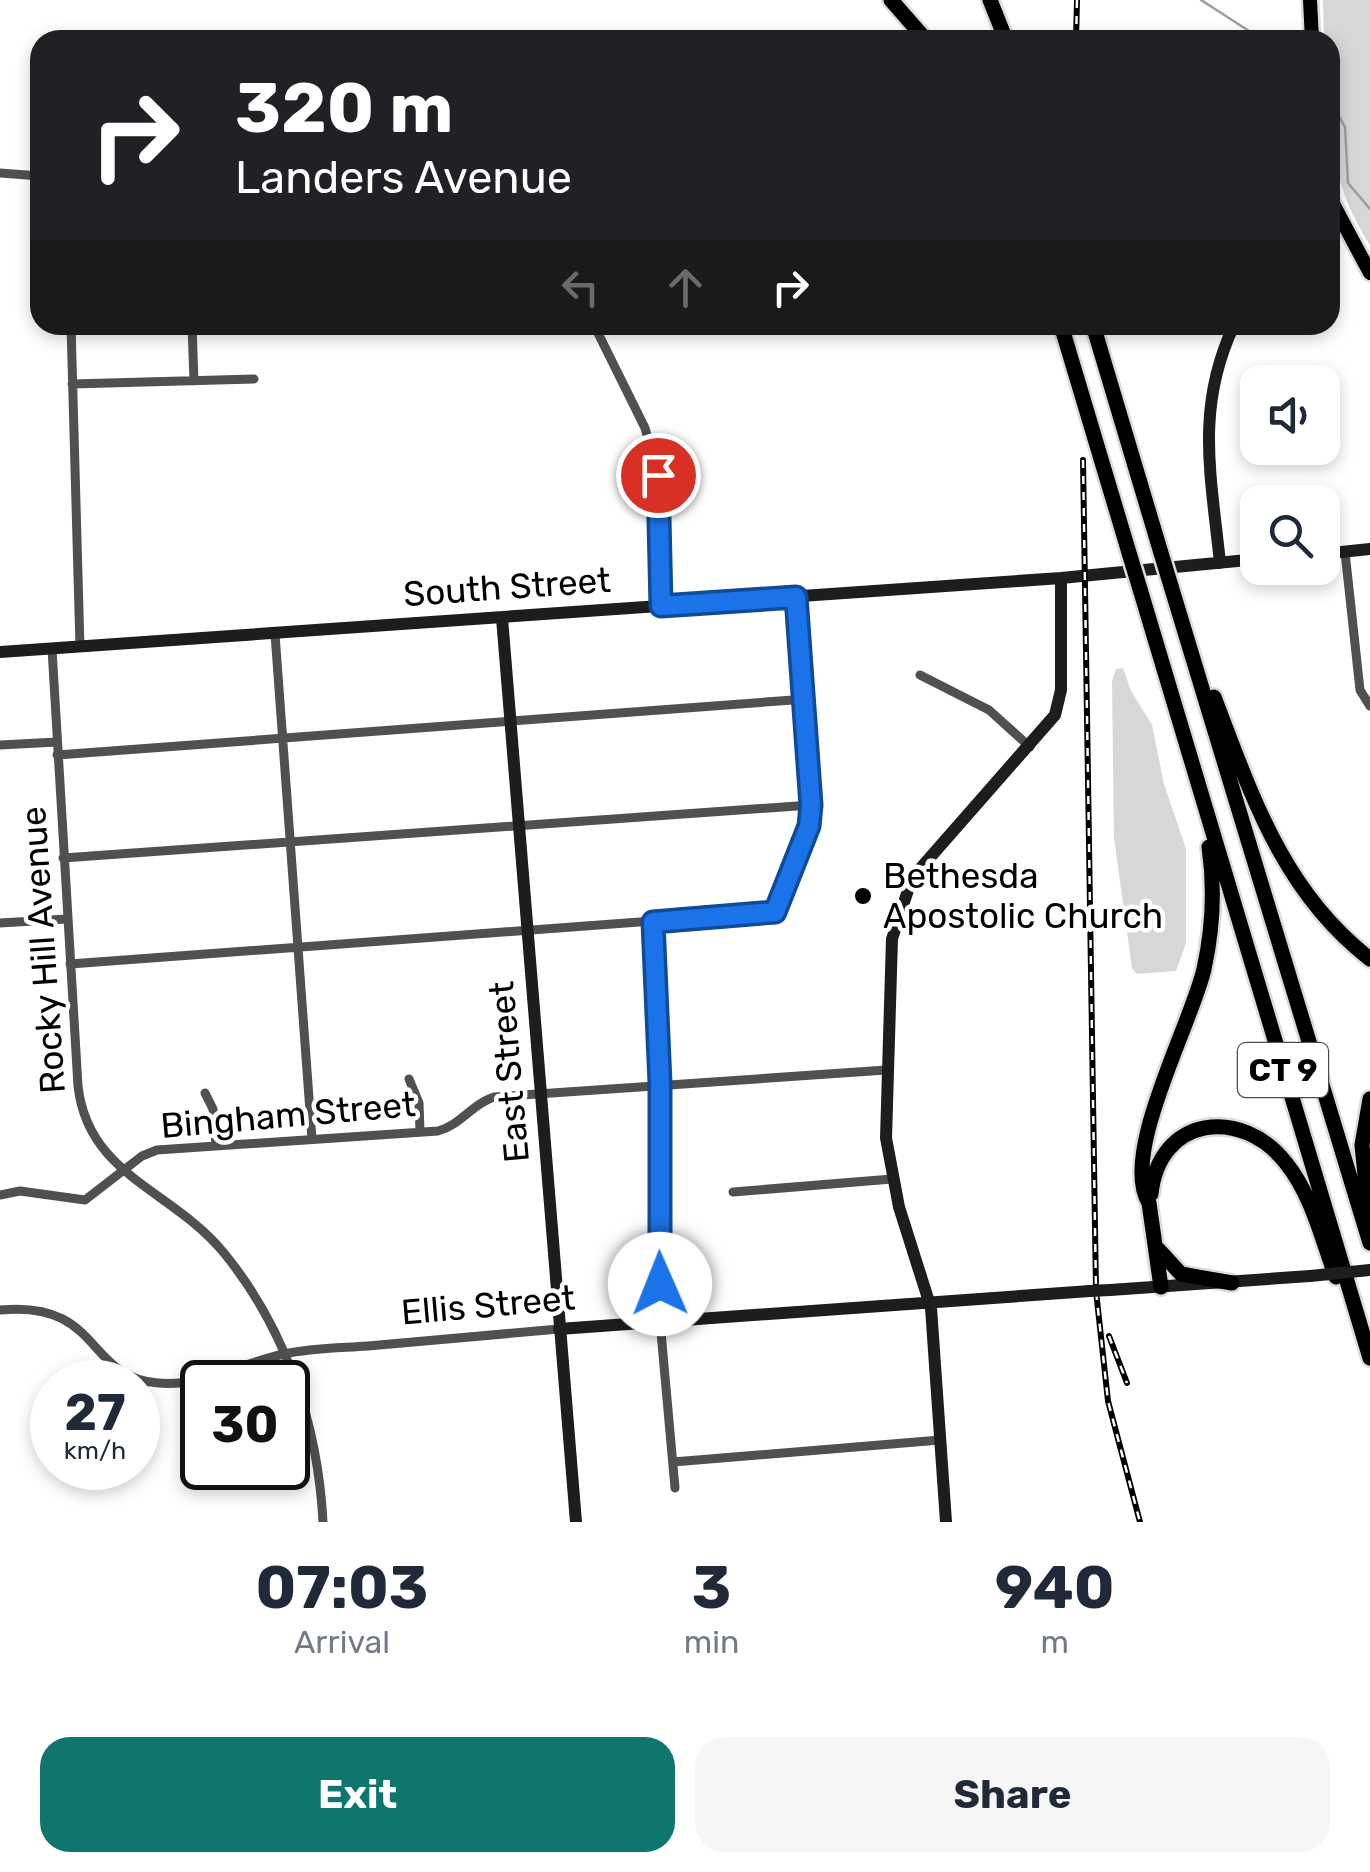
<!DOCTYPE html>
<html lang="en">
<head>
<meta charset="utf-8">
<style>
  :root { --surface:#fff; --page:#f6f6f7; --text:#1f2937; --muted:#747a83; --accent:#0f766e }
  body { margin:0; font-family:Rubik,sans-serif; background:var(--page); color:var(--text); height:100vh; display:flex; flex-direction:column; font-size:38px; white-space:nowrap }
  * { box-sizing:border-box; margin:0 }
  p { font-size:32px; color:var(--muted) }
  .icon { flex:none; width:55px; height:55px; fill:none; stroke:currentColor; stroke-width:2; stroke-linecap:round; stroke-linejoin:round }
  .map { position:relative; height:1522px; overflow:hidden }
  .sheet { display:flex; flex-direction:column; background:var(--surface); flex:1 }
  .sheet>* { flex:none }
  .top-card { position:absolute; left:30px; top:30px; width:1310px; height:305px; border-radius:30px; box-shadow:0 5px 15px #0003; background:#202124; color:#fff; overflow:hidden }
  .tools { position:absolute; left:1240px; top:365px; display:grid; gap:20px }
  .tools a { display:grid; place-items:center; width:100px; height:100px; border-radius:20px; background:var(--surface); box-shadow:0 5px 15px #0003; font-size:50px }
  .speed { position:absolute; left:30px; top:1360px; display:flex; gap:20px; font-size:50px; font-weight:700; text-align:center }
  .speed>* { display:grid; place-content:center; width:130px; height:130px; border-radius:50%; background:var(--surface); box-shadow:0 5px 15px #0003; line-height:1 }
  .speed small { font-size:25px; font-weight:400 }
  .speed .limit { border:5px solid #111; border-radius:15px; background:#fff; color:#111 }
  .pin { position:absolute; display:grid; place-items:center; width:85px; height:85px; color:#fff; margin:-42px; border:5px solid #fff; border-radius:50%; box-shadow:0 2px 10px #0007 }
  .me { position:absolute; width:110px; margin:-55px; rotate:359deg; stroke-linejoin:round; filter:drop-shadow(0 0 8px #0008) }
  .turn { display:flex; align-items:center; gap:35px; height:210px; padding:0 40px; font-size:45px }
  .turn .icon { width:130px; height:130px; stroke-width:2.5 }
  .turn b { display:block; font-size:70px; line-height:85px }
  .lanes { display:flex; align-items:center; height:95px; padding:0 40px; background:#0003; justify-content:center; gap:50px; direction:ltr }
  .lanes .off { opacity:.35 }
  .eta { display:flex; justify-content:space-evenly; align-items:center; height:170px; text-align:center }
  .eta b { font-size:60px; font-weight:700; line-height:70px }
  .button { display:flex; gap:20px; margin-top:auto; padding:20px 40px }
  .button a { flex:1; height:115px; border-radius:30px; background:var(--accent); color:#fff; font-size:40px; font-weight:700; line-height:115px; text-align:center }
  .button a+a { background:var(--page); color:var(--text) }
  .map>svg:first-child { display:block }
  .green { fill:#d7d7d7 }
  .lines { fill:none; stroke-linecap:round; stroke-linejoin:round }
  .stream { stroke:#9e9e9e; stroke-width:2.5 }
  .primary-casing { stroke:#dbdbdb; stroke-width:19 }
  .highway-casing { stroke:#dbdbdb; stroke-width:20 }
  .street { stroke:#505050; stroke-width:9 }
  .secondary { stroke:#1d1d1d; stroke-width:12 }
  .primary { stroke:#000; stroke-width:14 }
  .highway { stroke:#000; stroke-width:15 }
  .rail-casing { stroke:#000; stroke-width:6 }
  .rail { stroke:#fff; stroke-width:2.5; stroke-dasharray:8; stroke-linecap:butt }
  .highway-bridge-casing { stroke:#dbdbdb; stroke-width:20; stroke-linecap:butt }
  .secondary-bridge { stroke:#1d1d1d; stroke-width:12 }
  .highway-bridge { stroke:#000; stroke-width:15 }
  .route-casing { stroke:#114b97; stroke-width:25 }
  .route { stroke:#1a73e8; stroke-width:18 }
  .poi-dot { fill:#000; stroke:#fff; stroke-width:4 }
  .labels { text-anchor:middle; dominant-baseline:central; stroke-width:9; stroke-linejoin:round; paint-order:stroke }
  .shield { fill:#fff; stroke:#4c4c4c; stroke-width:2.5 }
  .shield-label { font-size:32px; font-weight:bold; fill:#000 }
  .street-label { font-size:35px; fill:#000; stroke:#fff }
  .poi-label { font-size:35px; fill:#000; stroke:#fff; text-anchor:start }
</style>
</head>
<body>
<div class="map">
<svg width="1370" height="1522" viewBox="0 0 1370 1522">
  <rect width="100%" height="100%" fill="#fff"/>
  <path class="green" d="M1323,0H1370V245C1325,176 1330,119 1330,40H1324Z
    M1123,668L1131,691L1152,725L1164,784L1186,849V943L1176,971L1137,974L1132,968L1114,838L1112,681L1116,669Z"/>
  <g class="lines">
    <path class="stream" d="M1201,0L1263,40
      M1330,100L1345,127L1348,183L1370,209"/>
    <g class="primary-casing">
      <path id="primary" d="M1310,0L1312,40
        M1330,198L1370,273"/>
    </g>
    <g class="highway-casing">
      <path id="highway" d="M891,0L926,40
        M990,0L1006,40
        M1061,325L1130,556
        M1093,325L1161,553
        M1171,586L1370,1243
        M1140,589L1370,1358
        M1214,697C1252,796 1283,892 1370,959
        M1151,1194C1159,1116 1242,1106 1286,1163C1312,1195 1322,1240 1336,1277
        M1369,1215L1362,1145L1370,1099
        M1158,1249L1181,1274L1232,1283
        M1161,1287L1149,1203C1119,1155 1192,1023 1204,969C1213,928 1215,888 1209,847"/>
    </g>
    <path class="street" d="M0,173L40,176
      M71,325L80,647
      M192,325L194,381
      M594,325L645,428L658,475L661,606
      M72,384L254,379
      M1345,552L1360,690L1370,706
      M275,634L312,1139
      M52,649L78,1086C88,1176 173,1190 224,1253C286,1329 318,1425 323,1522
      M920,675L989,710L1030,747
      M0,745L57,742
      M57,755L807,699
      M63,858L811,805
      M653,922L660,1083V1321L675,1488
      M0,923L67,919
      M70,964L775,912L809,826L811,805L796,597
      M409,1079L419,1103L420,1132
      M205,1093L213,1109L216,1146
      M733,1192L892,1179
      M0,1195L20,1191L85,1200L142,1156L157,1150L438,1131C461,1125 472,1104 494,1097L886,1070
      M0,1310C102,1300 85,1378 158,1383C203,1387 241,1363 284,1354C311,1348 341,1348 368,1346C432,1340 496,1335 559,1329
      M673,1462L940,1440"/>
    <path class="secondary" d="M1322,554L1370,549
      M1220,563C1211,475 1195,408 1234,325
      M502,618L576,1522
      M0,652L1061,578L1258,559
      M1110,1290L1310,1276
      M559,1329L1090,1291
      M946,1522L931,1308L899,1207L886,1138L892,939L912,878L1055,715L1061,690V578"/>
    <use href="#primary" class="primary"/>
    <use href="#highway" class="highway"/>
    <g class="rail-casing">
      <path id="rail" d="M1076,40L1077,0
        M1083,460L1096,1291L1108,1401L1140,1522
        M1109,1336L1127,1383"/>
    </g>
    <use href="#rail" class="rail"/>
    <g class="highway-bridge-casing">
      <path id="highway-bridge" d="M1161,553L1171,586
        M1130,556L1140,589"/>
    </g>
    <path class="secondary-bridge" d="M1310,1276L1370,1270
      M1090,1291L1110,1290"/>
    <use href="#highway-bridge" class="highway-bridge"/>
  </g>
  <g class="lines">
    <g class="route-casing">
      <path id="route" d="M658,475L661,606L796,597L811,805L809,826L775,912L653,922L660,1083V1284"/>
    </g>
    <use href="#route" class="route"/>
  </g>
  <circle class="poi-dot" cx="863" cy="896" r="10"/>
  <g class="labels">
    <rect class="shield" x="1238" y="1043" width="90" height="54" rx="8"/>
    <g class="shield-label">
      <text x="1283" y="1070">CT 9</text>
    </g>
    <g class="street-label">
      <text transform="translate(507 587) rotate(-4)">South Street</text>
      <text transform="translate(43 950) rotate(-94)">Rocky Hill Avenue</text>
      <text transform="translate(509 1072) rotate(-95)">East Street</text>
      <text transform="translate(288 1115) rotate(-5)">Bingham Street</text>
      <text transform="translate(488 1305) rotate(-5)">Ellis Street</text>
    </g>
    <g class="poi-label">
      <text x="883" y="876">Bethesda<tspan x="883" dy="40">Apostolic Church</tspan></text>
    </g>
  </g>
</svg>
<div class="tools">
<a><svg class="icon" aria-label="sound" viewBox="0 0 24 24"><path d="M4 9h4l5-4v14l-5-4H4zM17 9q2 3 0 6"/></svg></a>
<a><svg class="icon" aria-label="search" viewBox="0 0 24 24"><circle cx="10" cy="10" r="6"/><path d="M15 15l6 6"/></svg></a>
</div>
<div class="speed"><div>27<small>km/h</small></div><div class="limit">30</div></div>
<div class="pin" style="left:658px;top:475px;background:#d93025"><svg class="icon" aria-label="arrive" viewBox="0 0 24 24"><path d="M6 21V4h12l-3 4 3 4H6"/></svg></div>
<svg class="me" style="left:660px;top:1284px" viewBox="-20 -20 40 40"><circle r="19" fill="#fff"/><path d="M0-13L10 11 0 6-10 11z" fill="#1a73e8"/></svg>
<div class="top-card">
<div class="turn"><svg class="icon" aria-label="right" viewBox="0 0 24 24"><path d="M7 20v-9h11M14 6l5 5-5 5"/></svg><div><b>320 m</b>Landers Avenue</div></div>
<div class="lanes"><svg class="icon off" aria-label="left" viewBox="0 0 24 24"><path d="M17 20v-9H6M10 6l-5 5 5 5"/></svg><svg class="icon off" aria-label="ahead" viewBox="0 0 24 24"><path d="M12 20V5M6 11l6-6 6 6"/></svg><svg class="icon" aria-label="right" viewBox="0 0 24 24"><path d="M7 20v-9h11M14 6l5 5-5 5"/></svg></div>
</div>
</div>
<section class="sheet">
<div class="eta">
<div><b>07:03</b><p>Arrival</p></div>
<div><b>3</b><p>min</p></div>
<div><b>940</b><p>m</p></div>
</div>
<div class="button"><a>Exit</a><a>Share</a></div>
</section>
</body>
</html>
